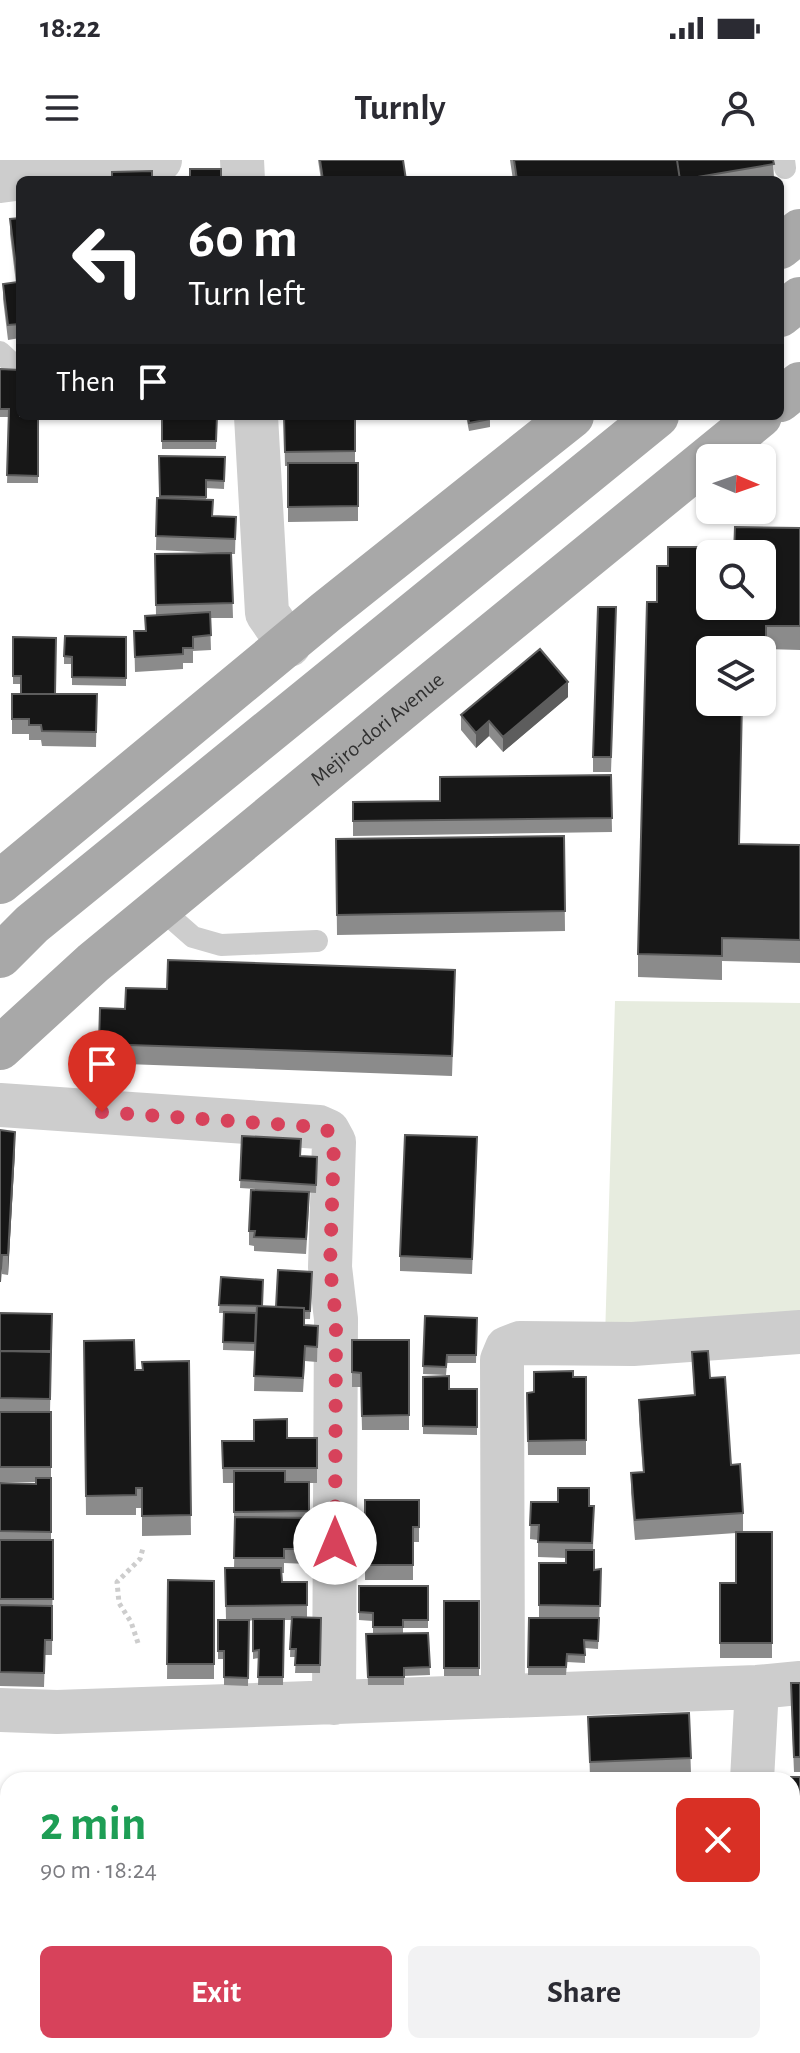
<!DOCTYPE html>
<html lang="en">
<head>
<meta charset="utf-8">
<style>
  :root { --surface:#fff; --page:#f2f2f3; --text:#2b2b33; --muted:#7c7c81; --accent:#d7425b }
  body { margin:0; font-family:"Alegreya Sans",sans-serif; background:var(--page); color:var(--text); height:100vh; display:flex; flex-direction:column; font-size:30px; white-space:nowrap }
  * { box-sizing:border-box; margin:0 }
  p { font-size:26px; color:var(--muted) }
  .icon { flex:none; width:44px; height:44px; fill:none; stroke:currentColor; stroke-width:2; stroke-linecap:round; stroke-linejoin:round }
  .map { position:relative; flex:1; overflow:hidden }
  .panel { position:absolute; left:0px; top:1612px; width:800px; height:282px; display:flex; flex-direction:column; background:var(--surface); border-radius:24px 24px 0 0; box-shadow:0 2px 6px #0004 }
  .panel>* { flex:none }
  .top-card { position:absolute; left:16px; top:16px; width:768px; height:244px; border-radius:12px; box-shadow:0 2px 6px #0004; background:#202124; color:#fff; overflow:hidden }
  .needle { width:52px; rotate:92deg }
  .tools { position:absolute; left:696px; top:284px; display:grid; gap:16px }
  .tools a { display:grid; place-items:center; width:80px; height:80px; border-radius:12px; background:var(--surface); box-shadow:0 2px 6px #0004; font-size:40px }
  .pin { position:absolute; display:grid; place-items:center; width:68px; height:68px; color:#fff; margin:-82px -34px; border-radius:50% 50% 50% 0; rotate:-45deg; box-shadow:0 0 8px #0007 }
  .pin .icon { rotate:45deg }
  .me { position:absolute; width:88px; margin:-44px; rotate:0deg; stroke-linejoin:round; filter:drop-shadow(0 0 6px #0008) }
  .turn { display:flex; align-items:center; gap:28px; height:168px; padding:0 40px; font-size:36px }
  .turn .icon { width:104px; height:104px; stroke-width:2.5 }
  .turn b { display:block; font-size:56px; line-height:68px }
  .then { display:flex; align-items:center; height:76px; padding:0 40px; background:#0003; gap:16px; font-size:30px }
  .round { display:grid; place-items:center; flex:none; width:84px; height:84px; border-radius:12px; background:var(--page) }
  .summary { display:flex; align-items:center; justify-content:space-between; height:136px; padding:0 40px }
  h1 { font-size:48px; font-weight:600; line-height:60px; color:#1e9e55 }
  .action { display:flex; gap:16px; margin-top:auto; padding:16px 40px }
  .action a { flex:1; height:92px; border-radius:12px; background:var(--accent); color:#fff; font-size:32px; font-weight:600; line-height:92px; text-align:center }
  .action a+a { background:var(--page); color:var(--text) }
  .status { display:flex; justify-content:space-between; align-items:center; height:56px; padding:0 40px; background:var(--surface); direction:ltr }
  .status svg { height:22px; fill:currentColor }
  header { display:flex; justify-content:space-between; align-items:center; height:104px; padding:0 40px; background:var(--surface); font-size:36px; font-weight:600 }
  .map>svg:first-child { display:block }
  .green { fill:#e7ecdf }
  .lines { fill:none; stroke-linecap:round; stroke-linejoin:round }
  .path { stroke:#cdcdcd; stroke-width:5; stroke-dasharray:4 4; stroke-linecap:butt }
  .lane { stroke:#cdcdcd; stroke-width:22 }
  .street { stroke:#cdcdcd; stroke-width:44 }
  .primary { stroke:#a8a8a8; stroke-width:44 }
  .wall { fill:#8b8b8b }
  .shaded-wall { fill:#5d5d5d }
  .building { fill:#171717; stroke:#5d5d5d; stroke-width:2 }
  .route { stroke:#d7425b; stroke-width:14; stroke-dasharray:0 25.2 }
  .labels { text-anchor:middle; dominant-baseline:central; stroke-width:8; stroke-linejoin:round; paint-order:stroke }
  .street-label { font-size:22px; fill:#303030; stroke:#fff }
</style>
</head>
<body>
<div class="status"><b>18:22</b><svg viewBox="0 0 49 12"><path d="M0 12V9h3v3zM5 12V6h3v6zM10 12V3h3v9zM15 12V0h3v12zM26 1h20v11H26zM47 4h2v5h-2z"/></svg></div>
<header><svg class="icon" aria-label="menu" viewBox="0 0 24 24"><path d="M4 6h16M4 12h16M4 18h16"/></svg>Turnly<svg class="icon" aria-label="person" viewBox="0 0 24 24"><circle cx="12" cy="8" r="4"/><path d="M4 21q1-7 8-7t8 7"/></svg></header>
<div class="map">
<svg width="800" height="1893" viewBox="0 0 800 1893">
  <rect width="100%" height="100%" fill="#fff"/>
  <path class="green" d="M615,841L800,843V1165L605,1178Z
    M0,1668L8,1669V1886H183L182,1893H0Z"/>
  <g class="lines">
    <path class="path" d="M138,1483L131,1462L119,1443L117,1422L140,1399L143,1388"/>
    <path class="lane" d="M784,0L785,8
      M0,192L13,204H20
      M160,748L193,777L221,785L317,781"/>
    <path class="street" d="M242,0L243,20
      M0,21L160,0
      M256,256L267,453L289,485
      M0,945L319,967L328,971L334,982L330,1107L336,1159L334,1543
      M503,1536L502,1200L507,1188L520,1183L633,1184L800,1172
      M0,1550L57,1552L757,1527L800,1523
      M752,1620L757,1527
      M750,1893L778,1886"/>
    <g class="primary">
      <path d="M780,87L800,71"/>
      <path d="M780,155L800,139"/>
      <path d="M780,240L800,224"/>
      <path d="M0,722L326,452L572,256"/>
      <path d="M0,796L32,764L657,256"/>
      <path id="s1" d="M0,888L93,803L417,536L760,256"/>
    </g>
  </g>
  <path class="wall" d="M318,0H403L406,20H321Z
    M510,0H773L774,18L765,20H513Z
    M20,58V178L8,180L3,139V124L16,123L10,74V59Z
    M0,209L20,256H41V258H39L38,323H7L9,257H0Z
    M162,256H217L216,289H162Z
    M284,256H355V303H358V361L288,362V306H285Z
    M466,256H490V267L469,271Z
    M159,296L225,297L224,329L206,328V340L213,356L236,357L235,394H231L233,458H210L211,490L193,491V503H183V509L135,512L134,471H145V456L156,455L155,394L220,393L156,390L157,338H160Z
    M800,368V490L766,489V520H762V490H710L739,684L800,685V803L722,801V820L638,817V794L668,406L703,395L710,446Z
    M616,462L611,612H593V597Z
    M13,477L55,534H97L96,587L42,586L41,580H29V574H12V534H21V524H13Z
    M126,477V526L72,525V504H64V496Z
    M568,537L503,592L489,576L476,588L461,570V555Z
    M611,615L612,672L353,676V642L440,641Z
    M564,676L565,771L337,775L336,679Z
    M167,829L455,830L452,916L99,903V884L125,849Z
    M0,970L15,991L8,1115L2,1114Z
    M242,976L300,996L317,997L316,1033L240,1028Z
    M477,992L472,1114L400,1111V1096Z
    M309,1047L306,1094L254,1091V1086L249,1085V1071Z
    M312,1112L310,1159H304V1165L318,1166L317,1202L305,1201L303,1232L254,1231L255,1191L223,1190L224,1153H219L221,1117L262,1147H276Z
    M0,1153L52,1154L50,1252H51V1380H53L52,1495H45L44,1527L0,1526V1323L36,1324V1322H0Z
    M425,1156L477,1158L476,1203H447L446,1215L423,1214Z
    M352,1180H409V1270H362L361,1227H352Z
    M84,1181L135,1210H142L189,1201L191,1375L142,1376V1348H136V1355H86Z
    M692,1192L710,1218L743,1353V1372H772V1498H720V1423H736V1373L635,1380L631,1333V1313L643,1312L639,1260V1240L694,1235Z
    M423,1217L449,1229H477V1275L423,1274Z
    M573,1217H586V1295H528L527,1233L534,1232Z
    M287,1278H317V1323H309V1358H315V1391H308V1404L284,1403V1413H281L282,1422H307V1458H321L320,1513H295L296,1497H290L291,1460H284L283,1525H258L259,1498L253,1499V1460L249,1461L248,1526L224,1525V1499H218V1460H226L225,1408H234L235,1366H234V1323H223L222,1281H254Z
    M365,1340H419V1382H413V1420H365Z
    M531,1342L594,1346L593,1390L594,1410L601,1409L598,1489L585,1488V1503L567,1502L566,1515H528L529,1458H539V1403H566V1398L538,1397V1380L530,1379Z
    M168,1420L214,1421V1519H167Z
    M359,1426H428V1468H403V1473H428L430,1515L404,1516V1525H368L366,1474H373V1461L359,1460Z
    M444,1441H479V1516H444Z
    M800,1523V1612H794L791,1538Z
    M689,1553L691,1613L590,1617L588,1557Z
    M800,1617V1689L792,1690V1620Z
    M800,1707V1791L794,1765V1757H792V1709Z"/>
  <path class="shaded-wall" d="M568,522V537L503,592V577Z
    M489,561V576L476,588V573Z
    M15,972V991L8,1115V1095Z"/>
  <path class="building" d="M320,0H403L406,20H323Z
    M514,0H677L680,20H517Z
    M677,0H773L774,4L680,20Z
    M190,9H221V20H190Z
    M152,11V20H112V12Z
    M20,58V164L8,165L3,124L18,122L10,59Z
    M0,209L20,210V256H38V316L7,315L9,249H0Z
    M162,256H217L216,281H162Z
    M284,256H355V291L285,292Z
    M468,256H490V259L469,263Z
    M159,296L225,297L224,321L206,320V337L160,336Z
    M288,303H358V346L288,347Z
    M157,338L213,340L212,356L236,357L235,379L156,376Z
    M735,367L800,368V466H766V496H762V490H710V542H742L739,684L800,685V780L722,778V796L638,794L647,442H657V406H668V387H703V395H710V446H762V394H734Z
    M231,393L233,443L156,445L155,394Z
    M598,447H616L611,597H593Z
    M210,452L211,475L193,477V488H183V494L135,497L134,471H146L145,456Z
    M65,476L126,477V518L72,517V497L64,496Z
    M13,477L56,478L55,534H21V516H13Z
    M540,489L568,522L503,577L489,561L476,573L461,555Z
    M12,534H97L96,572L42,571L41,565H29V559H12Z
    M611,615L612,658L353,661V642L440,641V617Z
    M564,676L565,751L337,755L336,679Z
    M168,800L455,810L452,896L99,884L100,848L125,849L126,828L167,829Z
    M0,970L15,972L8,1095H2L0,1122Z
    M405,975L477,977L472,1099L400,1096Z
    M242,976L301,979L300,996L317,997L316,1025L240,1020Z
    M251,1030L309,1032L306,1079L254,1077L255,1071H249Z
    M278,1110L312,1112L310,1151H304V1148L276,1147Z
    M221,1117L263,1120L262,1146L219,1145Z
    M257,1146L304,1148V1165L318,1166L317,1187L305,1186L303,1218L254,1216Z
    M224,1152L256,1153L255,1183L223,1182Z
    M0,1153L52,1154L51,1191H0Z
    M425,1156L477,1158L476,1195H447L446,1207L423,1206Z
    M134,1180L135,1210H143L142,1202L189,1201L191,1355L142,1356V1328H136V1335L86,1336L84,1181Z
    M352,1180H409V1255L362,1256L361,1213L352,1212Z
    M0,1191L51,1192L50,1239L0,1238Z
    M708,1191L710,1218L725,1217L731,1305L740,1304L743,1353L635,1360L631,1313L644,1312L639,1240L695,1235L692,1192Z
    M573,1211V1217H586V1280L528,1281L527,1233L534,1232V1212Z
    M449,1216V1229H477V1267L423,1266V1217Z
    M0,1252H51V1307H0Z
    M287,1259V1278H317V1308H223L222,1281H254V1260Z
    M234,1311H285V1322H309V1351L234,1352Z
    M36,1318H51V1372L0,1371V1323L36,1324Z
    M558,1328H589V1346H594L592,1383L538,1382L539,1365H530L531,1342H558Z
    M365,1340H419V1367H413V1405H365Z
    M235,1357L315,1358V1376H308V1389H284V1398H234Z
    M736,1372H772V1483H720V1423H736Z
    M0,1380H53V1439H0Z
    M566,1390H594V1410L601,1409L600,1446L539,1445V1403H566Z
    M225,1408H281L282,1422H307V1445L226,1446Z
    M168,1420L214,1421V1504H167Z
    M359,1426H428V1460H403V1467H373V1453L359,1452Z
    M444,1441H479V1508H444Z
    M0,1445L52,1446V1480H45L44,1513L0,1512Z
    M292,1457L321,1458L320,1505H295L296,1489H290Z
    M529,1458H599L598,1481L584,1480L585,1495L567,1494L566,1507H528Z
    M253,1459H284L283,1517H258L259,1490L253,1491Z
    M218,1460H249L248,1518L224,1517V1491H218Z
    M428,1473L430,1507L404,1508V1517H368L366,1474Z
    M791,1523H800V1597H794Z
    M689,1553L691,1598L590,1602L588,1557Z
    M791,1617H800V1643L793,1644Z
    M792,1646H800V1675H792Z
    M800,1707V1748L792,1749V1709Z
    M800,1749V1776L794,1750Z
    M797,1879H800V1893Z
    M215,1886H441V1893H215Z
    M530,1886H687L686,1893H529Z"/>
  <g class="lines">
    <path class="route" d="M102,952L319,967L328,971L334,982L330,1107L336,1159L335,1383"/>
  </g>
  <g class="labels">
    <g class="street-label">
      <text stroke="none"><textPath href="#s1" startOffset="494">Mejiro-dori Avenue</textPath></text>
    </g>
  </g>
</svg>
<div class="tools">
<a><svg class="needle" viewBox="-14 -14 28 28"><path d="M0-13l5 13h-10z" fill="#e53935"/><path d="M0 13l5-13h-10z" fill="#7c7c81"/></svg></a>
<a><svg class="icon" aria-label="search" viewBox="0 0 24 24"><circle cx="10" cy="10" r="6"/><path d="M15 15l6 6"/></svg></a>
<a><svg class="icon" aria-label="layers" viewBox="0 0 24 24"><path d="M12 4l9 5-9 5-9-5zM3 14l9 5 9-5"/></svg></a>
</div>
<div class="pin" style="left:102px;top:952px;background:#d93025"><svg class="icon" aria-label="arrive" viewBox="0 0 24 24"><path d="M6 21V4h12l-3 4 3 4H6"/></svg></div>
<svg class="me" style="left:335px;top:1383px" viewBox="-20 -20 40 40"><circle r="19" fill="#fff"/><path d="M0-13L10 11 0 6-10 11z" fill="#d7425b"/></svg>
<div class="top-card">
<div class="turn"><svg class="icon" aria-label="left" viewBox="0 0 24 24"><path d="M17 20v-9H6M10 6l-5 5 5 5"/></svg><div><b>60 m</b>Turn left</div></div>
<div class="then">Then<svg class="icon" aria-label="arrive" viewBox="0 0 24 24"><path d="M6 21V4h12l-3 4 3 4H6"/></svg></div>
</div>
<section class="panel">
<div class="summary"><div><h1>2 min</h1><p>90 m · 18:24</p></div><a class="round" style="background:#d93025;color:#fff"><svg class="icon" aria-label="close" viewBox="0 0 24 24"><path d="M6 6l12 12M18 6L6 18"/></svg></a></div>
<div class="action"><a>Exit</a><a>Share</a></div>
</section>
</div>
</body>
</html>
